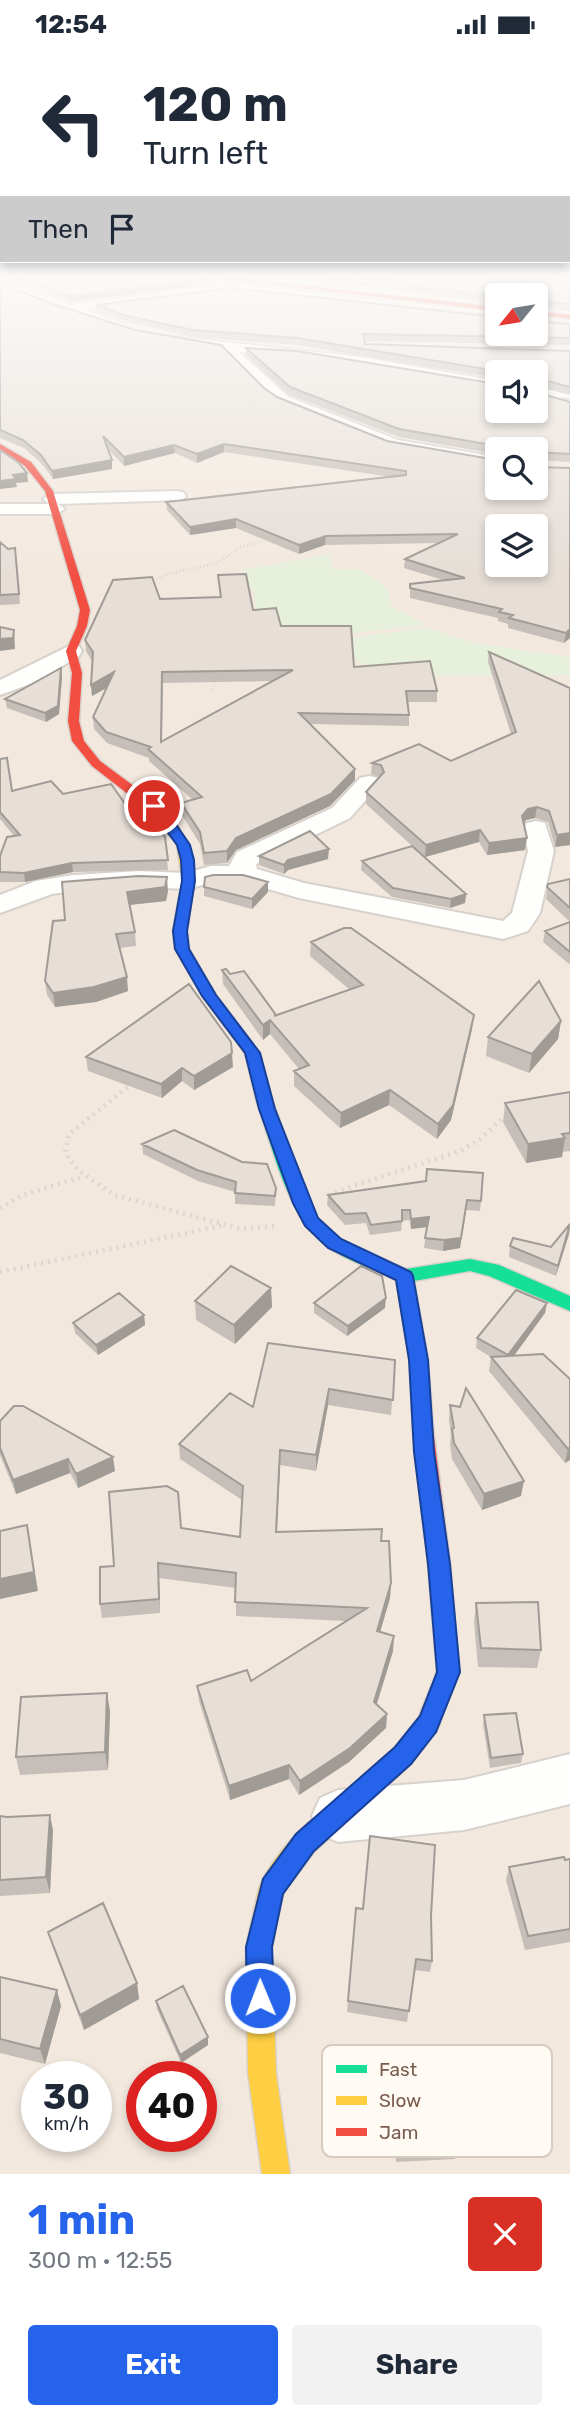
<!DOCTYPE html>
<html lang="en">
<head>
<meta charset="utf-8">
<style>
  :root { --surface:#fff; --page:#f2f2f3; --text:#1f2937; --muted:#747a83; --accent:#2563eb }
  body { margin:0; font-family:Rubik,sans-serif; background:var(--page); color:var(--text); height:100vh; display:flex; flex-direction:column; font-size:26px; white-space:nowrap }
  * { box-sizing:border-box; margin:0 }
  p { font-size:23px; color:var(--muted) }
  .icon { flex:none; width:38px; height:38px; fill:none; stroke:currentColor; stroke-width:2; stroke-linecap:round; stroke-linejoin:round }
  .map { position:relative; height:2125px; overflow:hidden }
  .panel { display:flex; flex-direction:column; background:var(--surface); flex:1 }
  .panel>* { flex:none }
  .top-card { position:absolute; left:0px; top:0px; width:570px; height:214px; box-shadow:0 4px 10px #0003; background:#fff; color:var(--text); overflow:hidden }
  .needle { width:46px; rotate:240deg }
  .controls { position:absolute; left:485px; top:234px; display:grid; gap:14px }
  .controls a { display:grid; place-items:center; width:63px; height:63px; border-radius:7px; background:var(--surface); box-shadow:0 4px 10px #0003; font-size:35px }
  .speed { position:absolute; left:21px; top:2012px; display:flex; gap:14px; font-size:35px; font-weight:700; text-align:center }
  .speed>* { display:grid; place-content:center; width:91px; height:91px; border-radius:50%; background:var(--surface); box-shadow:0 4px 10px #0003; line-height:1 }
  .speed small { font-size:18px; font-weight:400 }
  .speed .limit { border:10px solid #d22; background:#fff; color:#111 }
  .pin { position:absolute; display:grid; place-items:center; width:60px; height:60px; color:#fff; margin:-30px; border:4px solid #fff; border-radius:50%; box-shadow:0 2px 7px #0007 }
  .me { position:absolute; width:77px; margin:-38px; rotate:359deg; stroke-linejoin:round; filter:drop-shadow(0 0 5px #0008) }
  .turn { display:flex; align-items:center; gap:24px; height:147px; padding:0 28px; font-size:32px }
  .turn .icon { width:91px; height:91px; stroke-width:2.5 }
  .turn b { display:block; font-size:49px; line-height:60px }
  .then { display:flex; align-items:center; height:66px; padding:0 28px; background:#0003; gap:14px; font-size:26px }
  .round { display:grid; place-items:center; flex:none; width:74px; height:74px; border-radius:7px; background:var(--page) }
  .overview { display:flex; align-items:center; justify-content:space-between; height:119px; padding:0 28px }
  h1 { font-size:42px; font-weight:700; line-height:52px; color:var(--accent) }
  .button { display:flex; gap:14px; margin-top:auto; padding:14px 28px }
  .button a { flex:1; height:80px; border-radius:7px; background:var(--accent); color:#fff; font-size:28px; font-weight:700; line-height:80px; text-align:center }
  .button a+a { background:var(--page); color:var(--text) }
  .status { display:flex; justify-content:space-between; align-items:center; height:49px; padding:0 35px; background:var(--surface); direction:ltr }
  .status svg { height:19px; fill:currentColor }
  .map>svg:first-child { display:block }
  .residential { fill:#f2e8de; fill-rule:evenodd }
  .green { fill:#e7f0db }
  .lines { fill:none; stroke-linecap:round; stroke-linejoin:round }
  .street-casing { stroke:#d7d1cb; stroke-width:4 }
  .fast-casing { stroke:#d9d2cb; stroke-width:3 }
  .slow-casing { stroke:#d9d2cb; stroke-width:3 }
  .jam-casing { stroke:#d9d2cb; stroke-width:3 }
  .path-far1 { stroke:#dcd5d0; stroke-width:2.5; stroke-dasharray:1 2.5; stroke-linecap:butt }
  .path { stroke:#dcd5d0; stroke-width:4.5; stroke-dasharray:2 5; stroke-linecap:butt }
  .street { fill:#fefefd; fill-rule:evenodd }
  .fast { fill:#16e098; fill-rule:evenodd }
  .slow { fill:#ffcf43; fill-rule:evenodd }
  .jam { fill:#f24e42; fill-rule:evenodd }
  .wall { fill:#c6bfb9; fill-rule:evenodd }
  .shaded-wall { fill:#a19b96 }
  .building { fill:#e6ded7; stroke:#a19b96; stroke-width:2; fill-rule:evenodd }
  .route { fill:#2563eb; stroke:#184099; stroke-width:2 }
  .key { fill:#fffaf3; stroke:#d7cbc1; stroke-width:2 }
  .key-label { font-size:19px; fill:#7a5c4d }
</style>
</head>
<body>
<div class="status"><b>12:54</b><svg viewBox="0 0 49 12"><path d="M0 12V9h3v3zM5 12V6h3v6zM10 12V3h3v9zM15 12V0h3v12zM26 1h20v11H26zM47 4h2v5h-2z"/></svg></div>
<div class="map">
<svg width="570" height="2125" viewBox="0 0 570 2125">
  <rect width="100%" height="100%" fill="#f9f5f0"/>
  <path class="residential" d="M0,227H570V2125H0ZM497,247H536V285H497ZM497,324H536V362H497ZM497,401H536V439H497ZM497,478H536V516H497ZM37,2028H96V2088H37ZM142,2028H201V2088H142Z"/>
  <path class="green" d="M329,505L333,520H359L387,538L392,558L427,576L260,594L254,543L243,521Z
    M429,579L474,594L570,608V626L390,628L319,592Z"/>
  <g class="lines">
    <g class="street-casing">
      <path id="street" d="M0,231L70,256L254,232L258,233L259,238L387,252L393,256L387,260L231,243L85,261L125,275L127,278L120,282L0,239Z
        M179,288L361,308L497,332V340L361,316L239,303L289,348L398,391L497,408V418L388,398L279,354L266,345L221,301L174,295V289Z
        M536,340L570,341V349L536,348Z
        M177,442L183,443L186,447L183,451L58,455L65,460L56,465H0V455H49L43,450L52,445Z
        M71,596L79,597L82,602L79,607L36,633L0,646V631Z
        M369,727L378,729L381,734L350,769L256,815L257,820L304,834L503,872L512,864L528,802L523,780L527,774L536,772L545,774L554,802L540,864L528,882L503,890L299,849L244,833H213L188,840L139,838L73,842L52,845L0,864V846L36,832L73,826L139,822L186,824L211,817H229L237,803L332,759L360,729Z
        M570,1705V1755L464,1781L338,1793L320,1785L312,1767L320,1749L338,1741L464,1731Z"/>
    </g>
    <g class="fast-casing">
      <path id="fast" d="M264,1045L272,1050L309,1154L318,1169L340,1190L406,1220L470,1210L499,1216L570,1247V1262L489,1227L470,1222L414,1232L428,1311L433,1379L430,1385L423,1387L416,1385L413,1379L410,1311L396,1231C374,1220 347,1212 328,1198C287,1169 272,1096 256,1050Z"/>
    </g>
    <g class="slow-casing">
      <path id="slow" d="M164,763L168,764L189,796L194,832L187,882L189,900L216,946L260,1004L272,1050L270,1054L264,1055L256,1050L245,1004L203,947L175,900L173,882L182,832L177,796L158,767Z
        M428,1664L436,1667L440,1675L411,1715L314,1803L283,1844L272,1898L276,2024L290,2125H262L248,2024L246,1898L259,1839C284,1779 352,1744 395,1699C406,1687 413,1670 428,1664Z"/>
    </g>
    <g class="jam-casing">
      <path id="jam" d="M195,227H217L497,258V262Z
        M536,262L570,266V270L536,266Z
        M0,395L31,413L53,442L90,561L87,577L76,602L82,624L79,672L84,692L100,712L158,755L170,767L168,770H160L92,717L72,692L68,672L72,624L66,602L77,577L80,561L45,442L25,417L0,400Z
        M423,1371L430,1373L433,1379L450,1515L459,1623L436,1683L428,1686L420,1683L416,1675L437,1623L428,1515L413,1379L416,1373Z"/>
    </g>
    <path class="path-far1" d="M150,533L168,525L217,514L241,498L263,492
      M212,641L217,627"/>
    <path class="path" d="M133,1034L69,1085L65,1104L78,1121L114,1146L241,1180L274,1177
      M335,1143L460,1102L479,1091L506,1066
      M0,1159L23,1146L85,1127
      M0,1223L225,1176"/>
    <use href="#street" class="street"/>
    <use href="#fast" class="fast"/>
    <use href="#slow" class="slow"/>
    <use href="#jam" class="jam"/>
  </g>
  <path class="wall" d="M0,227H206L211,235L70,253Z
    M266,227H400L359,238Z
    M521,227H570V262L536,257L497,247V254L390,241V235L541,237L546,235Z
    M0,234L264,339L277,348L387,392L537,418L570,419V589L564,594L508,579V575L498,572V569L410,549V535L443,531L404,519L405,510L438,494L325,496L299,505L236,479L190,486L167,461L166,453L391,428L224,403L197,414L175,404L124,417L107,399L112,411V420L53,430L42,415L24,399L0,389Z
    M96,256L570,275V296L365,292V295L570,302V346L536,337V343L570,353V413L536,411V401H497V405L399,388L290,346L246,306V299L497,335L536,324H497V329L297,296L193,288L128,273L96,262Z
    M0,493L8,500L15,499L20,555L0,556Z
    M218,526L253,561L281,577L354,618L437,642V653H408L409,666V677L311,675L355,731L330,757L236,801L227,814L204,816L200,795L182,766L181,754L193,751L149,712V709L107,694L94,680L93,668L107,639L92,647L91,636L92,612L86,602L85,591L220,548ZM273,632L162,692L163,634Z
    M489,603L570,796L555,798L548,773L535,769L526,771L524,775L525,801L487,806L479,793L425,808L466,845L465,854L450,859L392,848L361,821L362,812L422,806L366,755V743L380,728L371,725L372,714L451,712L511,685L488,613Z
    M61,619L62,628L59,665L46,673L7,659L5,650Z
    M0,710L12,742L63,745L136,770L165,788L168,821L73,823L25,833H0V807L14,787L0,770Z
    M259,807L328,810L288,821L284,825L259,816Z
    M570,830V873L546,850L548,835Z
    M268,833V843L252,860L204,847V838Z
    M168,842L166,852L130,856L135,883L136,897L119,899L128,942L96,953L55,958L47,946L45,932L65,871Z
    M570,873V914L569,915L543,893L545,882Z
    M311,893L472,980L451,1071L437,1090L389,1056L340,1079L294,1037V1022L299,1020L270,985L263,991L223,935L222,921L230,925L276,967L350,941L310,907Z
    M561,972L558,990L529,1024L486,1007L488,988Z
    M86,1008L233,1018L194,1041L182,1032L162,1049L88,1022Z
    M570,1043V1102L562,1103V1108L526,1114L503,1073L505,1054Z
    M142,1095L276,1139L275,1157L235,1155V1143L198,1132L143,1105Z
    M426,1132L481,1152L480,1162L466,1161L460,1199L443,1202L424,1199L427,1178L411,1180L409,1171L402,1172L401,1182L370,1186L366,1174L345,1176L327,1156L328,1146Z
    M569,1185L556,1227L509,1208L510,1197L551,1198Z
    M271,1239L272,1258L235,1295L196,1271L195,1252Z
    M314,1254L385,1259L347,1287L314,1264Z
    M545,1264L514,1307L570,1330V1411L565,1414L489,1322L491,1308L476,1299L477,1289Z
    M144,1266L145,1276L98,1306L75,1284L73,1274Z
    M395,1311L391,1366L328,1356L316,1422L280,1416L277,1483L381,1492L391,1534L390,1549L380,1583L394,1587L393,1602L377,1655L387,1665L386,1679L349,1713L299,1746L289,1730L230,1751L199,1652L197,1637L251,1632L345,1572L236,1567V1539L159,1529L160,1564L102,1569L100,1555L114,1517L181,1479L240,1488L242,1451L180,1410L179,1395L253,1358Z
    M450,1356L521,1447L482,1461L452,1410L450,1395L451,1387L449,1371Z
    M0,1372L115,1422L78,1439L70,1424L16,1445L0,1406Z
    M476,1554L541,1601L537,1619L478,1618L474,1573Z
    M110,1662L108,1721L20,1726L16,1708Z
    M484,1666L523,1705L521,1714L490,1719L483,1676Z
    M0,1767L53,1781L50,1844L0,1847Z
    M570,1810V1893L525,1901L506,1831L509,1818Z
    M356,1859L431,1867L432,1912L430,1923L414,1921L407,1973L347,1963Z
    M48,1883L137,1934L139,1950L84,1981L53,1899Z
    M0,1928L61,1957L45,2015L0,2004Z
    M156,1952L208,1988V1996L181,2014L157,1960Z
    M324,2048L457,2102L455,2110L396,2113L395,2099L326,2103Z"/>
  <path class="shaded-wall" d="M375,227H400L359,238L360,231Z
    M210,229L211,235L70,253V247Z
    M224,395V403L197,414V405Z
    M174,396L175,404L124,417V408Z
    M112,411V420L53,430L52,422Z
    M27,424L28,433L16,434L17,438L0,440V432L13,426Z
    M236,470V479L190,486V478Z
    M326,487L325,496L299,505V496Z
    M570,580V589L564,594L566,584Z
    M14,581L15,600L0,602V590Z
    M61,619L62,628L59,665L46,673L45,664Z
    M114,623L115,634L92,647L91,636Z
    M355,720V731L330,757L236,801L227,814V802L236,789Z
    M537,758L535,769L526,771L521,779L522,767L528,760Z
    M480,781L479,793L425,808L426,796Z
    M570,784V796L555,798L557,786Z
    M527,789L525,801L487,806L489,794Z
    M329,800L328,810L288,821L284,825V816L288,811Z
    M72,814L73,823L25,833L24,824Z
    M167,828L168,842L166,852L128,856L127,843Z
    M268,833V843L252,860V850Z
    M466,845L465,854L450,859L451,850Z
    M127,928L128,942L96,953L55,958L53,944Z
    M474,966L472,980L451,1071L437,1090L438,1075Z
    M270,971V985L263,991V976Z
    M561,972L558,990L529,1024L532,1005Z
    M232,1004L233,1018L194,1041V1027Z
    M182,1019V1032L162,1049L161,1035Z
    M390,1041L389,1056L340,1079L341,1064Z
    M565,1089L562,1108L526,1114L528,1095Z
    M466,1161L460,1199L443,1202L444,1191Z
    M429,1168L428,1178L411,1180V1170Z
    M570,1177L569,1185L556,1227L558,1217Z
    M271,1239L272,1258L235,1295L234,1276Z
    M386,1249L385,1259L347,1287L348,1277Z
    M547,1254L545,1264L507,1316L508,1306Z
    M144,1266L145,1276L98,1306L96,1296Z
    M329,1340L328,1356L316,1422V1406Z
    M570,1399V1411L565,1414L568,1400Z
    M280,1401V1416L276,1498V1483Z
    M113,1408L115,1422L78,1439L76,1425Z
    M68,1410L70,1424L16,1445L13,1431Z
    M524,1432L521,1447L482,1461L484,1445Z
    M27,1476L38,1542L0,1550V1530Z
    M158,1514L159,1529L160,1564L159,1550Z
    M391,1534L390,1549L376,1597L377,1582Z
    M394,1587L393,1602L373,1667L374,1653Z
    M107,1644L110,1662L108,1721L105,1703Z
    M387,1665L386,1679L349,1713L299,1746L300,1732Z
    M289,1716V1730L230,1751L229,1737Z
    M50,1766L53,1781L50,1844L46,1828Z
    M137,1934L139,1950L84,1981L80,1966Z
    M57,1941L61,1957L45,2015L40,2000Z
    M208,1988V1996L181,2014L180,2006Z"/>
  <path class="building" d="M15,227H206L210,229L70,247Z
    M323,227H375L360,231Z
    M421,227H503L541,237L549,233L550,229L544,227H570V255L537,251L536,252V247H497L390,235Z
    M0,234L53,255L135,281L221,296L264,339L277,348L387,392L497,411V439H536V412L537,418L570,419V580L566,584L509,569L513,566L499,563L502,560L410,539V535L465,529L405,510L458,485L326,487L299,496L236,470L190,478L166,453L406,426V422L224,395L197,405L174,396L124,408L103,387L112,411L52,422L41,406L23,391L0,381ZM497,478H536V516H497Z
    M231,239L497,268V285H536V272L570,275V289L363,285L365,295L570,302V338L536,329V324H498V322L297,289L193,281L127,267L96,256Z
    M246,299L297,302L497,335V362H536V335V343L570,353V405L537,403L536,405V401H498V397L399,380L290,338Z
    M0,401L18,413L27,424L13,426L16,430L0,432Z
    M0,493L8,500L15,499L19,545L0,546Z
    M246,525L253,561L276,559L281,577H351L354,618L430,612L437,642H406L409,666L299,664L355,720L331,745L236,789L227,802L204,804L200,783L181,754L202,748L148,700L151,698L106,683L93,668L114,623L91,636L93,603L85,591L113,531L152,528L160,550L221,548L218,526ZM293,621L166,690L161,693L162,623Z
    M0,578L14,581L13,589L0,590Z
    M489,603L570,639V784L557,786L549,762L537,758L528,760L522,767L527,789L489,794L480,781L426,796L366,743L384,723L381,716L372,714L419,695L451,712L516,683Z
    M61,619L58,657L45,664L5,650Z
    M7,709L12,742L51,732L63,745L111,735L136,770L149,766L165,788L168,811L72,814L24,824L0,823V807L7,788L20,786L0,763V710Z
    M310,782L329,800L288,811L284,816L259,807Z
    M412,797L466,845L451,850L393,839L362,812Z
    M213,826H243L268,833L252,850L204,838L205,828Z
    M138,827L167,828L165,838L127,843L135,883L116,885L127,928L94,938L53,944L45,932L53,872L65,871L62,833Z
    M570,830V859L547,838L548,835Z
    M570,873V903L545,882Z
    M344,879H351L474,966L453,1056L438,1075L390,1041L341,1064L294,1022L309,1016L270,971L263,976L222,921L226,920L230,925L244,922L276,966L274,967L363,936L311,893Z
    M539,932L561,972L532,1005L488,988Z
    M189,935L231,993L232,1004L194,1027L182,1019L161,1035L86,1008Z
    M570,1043V1084L562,1085L565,1089L528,1095L505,1054Z
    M174,1081L242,1113L267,1115L276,1139L275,1147L235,1144L236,1133L197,1121L142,1095Z
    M427,1120L483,1124L481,1152L467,1151L461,1189L444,1191L425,1189L429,1168L411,1170L410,1161H402V1172L371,1176L366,1164L345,1165L328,1146L426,1132Z
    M570,1175L558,1217L510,1197L513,1189L551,1198Z
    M231,1217L271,1239L234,1276L195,1252Z
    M361,1217L382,1227L386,1249L348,1277L314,1254Z
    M516,1241L547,1254L508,1306L477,1289Z
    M119,1244L144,1266L96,1296L73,1274Z
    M268,1294L395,1311L393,1351L329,1340L316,1406L280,1401L276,1483L382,1480L381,1492H389L391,1534L377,1582L394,1587L374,1653L387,1665L350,1699L300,1732L289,1716L229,1737L197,1637L247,1621L251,1632L367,1559L235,1553L236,1524L158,1514L159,1550L100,1555V1518L114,1517L109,1443L167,1437L178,1443L181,1479L240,1488L243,1437L179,1395L230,1344L253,1358Z
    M543,1305L570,1330V1399L568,1400L491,1308Z
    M466,1339L524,1432L484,1445L454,1394L452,1380L454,1379L450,1356L460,1358Z
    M14,1357H23L113,1408L76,1425L68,1410L13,1431L0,1399V1372Z
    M27,1476L34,1523L0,1530V1482Z
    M538,1553L541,1601L481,1599L476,1554Z
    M107,1644L105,1703L16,1708L21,1648Z
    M516,1664L523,1705L491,1709L484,1666Z
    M50,1766L46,1828L0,1831V1767L7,1768Z
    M370,1787L435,1796L431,1867L432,1912L416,1910L409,1962L348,1952L356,1859L363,1860Z
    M564,1808L565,1811L570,1810V1880L528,1887L509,1818Z
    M103,1854L137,1934L80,1966L48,1883Z
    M0,1928L57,1941L40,2000L0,1990Z
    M183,1937L208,1988L180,2006L156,1952Z"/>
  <linearGradient id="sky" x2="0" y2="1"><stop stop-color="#9ec9e9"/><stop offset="0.43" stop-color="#fcfaf8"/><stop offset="1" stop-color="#fcfaf8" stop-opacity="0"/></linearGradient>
  <rect width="570" height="525" fill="url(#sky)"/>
  <path class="route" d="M154,754L171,768L190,796L194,811L195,832L187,882L189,900L216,946L260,1004L275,1060L318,1169L341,1190L411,1223L413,1227L428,1311L434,1403L450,1515L460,1623L436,1683L411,1715L314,1802L283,1845L272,1898L274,1949L270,1958L260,1962L251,1958L247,1949L246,1898L263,1830L296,1785L395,1698L420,1667L437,1623L428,1515L414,1403L409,1311L396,1231L328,1199L305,1177L293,1154L259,1060L245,1004L202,947L175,900L173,882L182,832L181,811L177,796L148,757Z"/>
  <rect x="322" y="1996" width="230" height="112" rx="10" class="key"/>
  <rect x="336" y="2016" width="31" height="8" fill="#16e098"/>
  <rect x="336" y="2047" width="31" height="9" fill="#ffcf43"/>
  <rect x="336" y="2079" width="31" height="8" fill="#f24e42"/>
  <g class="key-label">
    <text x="379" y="2027">Fast</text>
    <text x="379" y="2058">Slow</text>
    <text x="379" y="2090">Jam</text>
  </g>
</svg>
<div class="controls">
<a><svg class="needle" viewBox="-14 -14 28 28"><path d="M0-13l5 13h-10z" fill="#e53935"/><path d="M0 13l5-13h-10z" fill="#747a83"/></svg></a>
<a><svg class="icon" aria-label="sound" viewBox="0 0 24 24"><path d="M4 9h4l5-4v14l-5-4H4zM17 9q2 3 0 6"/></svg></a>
<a><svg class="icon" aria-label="search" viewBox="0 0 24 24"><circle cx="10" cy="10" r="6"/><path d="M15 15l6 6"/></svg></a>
<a><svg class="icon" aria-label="layers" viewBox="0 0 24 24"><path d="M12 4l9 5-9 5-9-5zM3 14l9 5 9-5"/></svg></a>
</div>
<div class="speed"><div>30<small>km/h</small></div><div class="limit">40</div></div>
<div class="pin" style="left:154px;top:757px;background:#d93025"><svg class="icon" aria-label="arrive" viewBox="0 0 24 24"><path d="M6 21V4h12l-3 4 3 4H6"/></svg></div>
<svg class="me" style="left:260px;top:1949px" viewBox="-20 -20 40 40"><circle r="17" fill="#2563eb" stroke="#fff" stroke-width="3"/><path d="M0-11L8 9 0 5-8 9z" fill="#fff"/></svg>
<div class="top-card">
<div class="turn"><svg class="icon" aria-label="left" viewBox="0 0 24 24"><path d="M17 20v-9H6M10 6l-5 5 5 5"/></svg><div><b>120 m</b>Turn left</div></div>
<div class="then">Then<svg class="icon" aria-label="arrive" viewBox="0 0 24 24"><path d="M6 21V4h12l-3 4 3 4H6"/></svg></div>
</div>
</div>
<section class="panel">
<div class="overview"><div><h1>1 min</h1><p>300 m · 12:55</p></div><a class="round" style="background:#d93025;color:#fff"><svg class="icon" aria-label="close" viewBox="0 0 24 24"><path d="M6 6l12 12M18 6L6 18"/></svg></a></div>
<div class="button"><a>Exit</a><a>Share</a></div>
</section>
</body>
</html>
